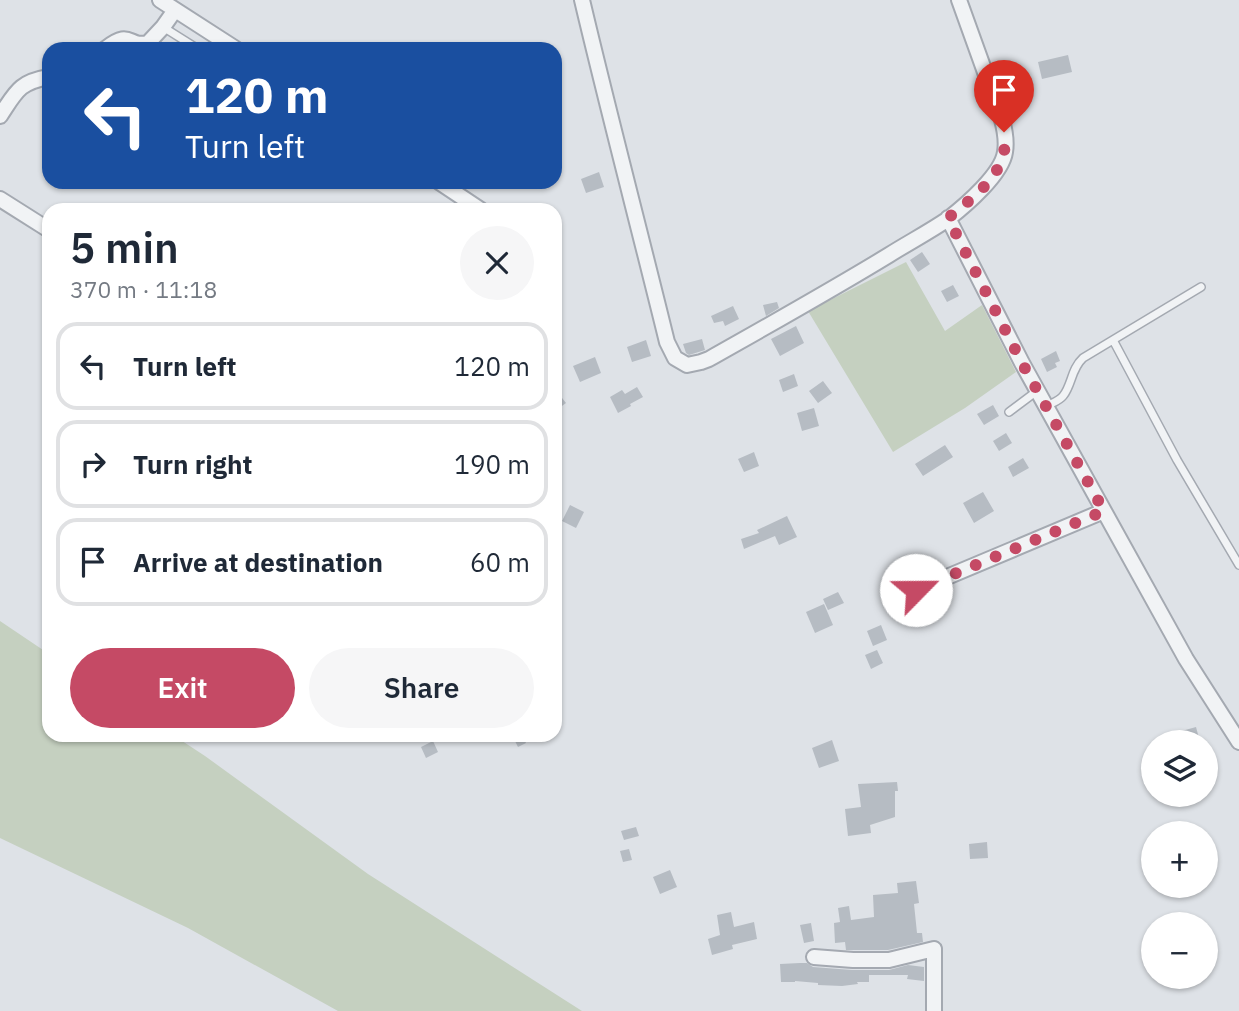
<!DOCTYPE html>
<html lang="en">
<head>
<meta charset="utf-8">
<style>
  :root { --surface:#fff; --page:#f6f6f7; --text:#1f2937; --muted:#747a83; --line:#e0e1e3; --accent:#c54a65 }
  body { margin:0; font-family:"IBM Plex Sans",sans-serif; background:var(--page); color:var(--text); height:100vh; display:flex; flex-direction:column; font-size:26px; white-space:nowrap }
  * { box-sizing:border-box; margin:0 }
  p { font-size:23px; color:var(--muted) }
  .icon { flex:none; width:38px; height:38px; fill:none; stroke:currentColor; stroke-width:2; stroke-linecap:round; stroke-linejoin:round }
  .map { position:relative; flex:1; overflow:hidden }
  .details { position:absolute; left:42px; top:203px; width:520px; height:539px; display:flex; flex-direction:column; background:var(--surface); border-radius:21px; box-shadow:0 2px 5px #0004 }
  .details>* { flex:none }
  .hud { position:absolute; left:42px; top:42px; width:520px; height:147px; border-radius:21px; box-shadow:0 2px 5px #0004; background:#1a4fa0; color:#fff; overflow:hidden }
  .tools { position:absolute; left:1141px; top:730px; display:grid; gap:14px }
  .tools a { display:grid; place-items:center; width:77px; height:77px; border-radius:50%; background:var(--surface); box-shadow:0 2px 5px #0004; font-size:35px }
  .pin { position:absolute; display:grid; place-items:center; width:60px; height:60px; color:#fff; margin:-72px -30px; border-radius:50% 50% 50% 0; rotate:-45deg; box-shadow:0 0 7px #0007 }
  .pin .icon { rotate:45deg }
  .me { position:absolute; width:77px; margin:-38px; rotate:67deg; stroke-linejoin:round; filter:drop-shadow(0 0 5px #0008) }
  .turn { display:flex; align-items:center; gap:24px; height:147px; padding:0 28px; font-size:32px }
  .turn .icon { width:91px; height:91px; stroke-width:2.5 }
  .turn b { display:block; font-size:49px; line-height:60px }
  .round { display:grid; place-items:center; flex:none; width:74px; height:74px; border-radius:37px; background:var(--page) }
  .overview { display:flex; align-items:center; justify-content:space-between; height:119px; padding:0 28px }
  h1 { font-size:42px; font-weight:600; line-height:52px }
  .primary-button { display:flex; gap:14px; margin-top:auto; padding:14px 28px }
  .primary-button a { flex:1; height:80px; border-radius:42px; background:var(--accent); color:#fff; font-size:28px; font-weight:600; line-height:80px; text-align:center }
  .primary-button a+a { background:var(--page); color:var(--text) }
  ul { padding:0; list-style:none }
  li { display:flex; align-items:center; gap:21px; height:88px; margin:0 14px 10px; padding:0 14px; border:4px solid var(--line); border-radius:21px }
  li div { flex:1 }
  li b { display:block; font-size:26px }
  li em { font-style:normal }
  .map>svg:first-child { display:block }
  .green { fill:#c5d0c0 }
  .building { fill:#b6bcc3 }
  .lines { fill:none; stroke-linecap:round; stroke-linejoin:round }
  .lane-casing { stroke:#a4a9b1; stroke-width:10 }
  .street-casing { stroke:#a4a9b1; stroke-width:18 }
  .lane { stroke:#f1f3f5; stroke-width:7 }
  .street { stroke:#f1f3f5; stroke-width:14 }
  .route { stroke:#c54a65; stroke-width:12; stroke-dasharray:0 21.6 }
</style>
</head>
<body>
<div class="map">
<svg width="1239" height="1011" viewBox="0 0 1239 1011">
  <rect width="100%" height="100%" fill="#dee2e7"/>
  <path class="green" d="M906,262L945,331L982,305L1016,372L965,408L893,452L808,311Z
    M0,621L49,654V735H173L205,756L368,874L582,1011H338L188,928L0,838Z"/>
  <path class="building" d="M1068,55L1072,72L1042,79L1038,62Z
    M599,172L604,187L586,193L581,179Z
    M922,252L930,264L918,272L910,260Z
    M953,285L959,296L947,302L941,291Z
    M777,302L779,308L766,316L763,305Z
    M733,306L739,319L725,326L723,321L714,323L711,316Z
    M796,326L804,343L780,356L771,339Z
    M702,339L705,350L689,355L686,353L683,344Z
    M646,340L651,356L632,362L627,347Z
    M1056,351L1060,361L1055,363L1057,367L1047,372L1041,359Z
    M595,357L601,373L580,382L573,366Z
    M794,374L798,386L783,392L779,380Z
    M823,381L832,393L818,403L809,391Z
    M637,387L643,397L630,404L631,406L618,413L610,397L622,390L625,394Z
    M555,389L566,403L555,411Z
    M993,405L999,416L984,425L977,414Z
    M814,408L819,426L802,431L797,413Z
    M1006,433L1012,443L999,451L993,441Z
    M945,445L953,457L923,476L915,464Z
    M754,452L759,466L744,472L738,459Z
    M1023,458L1029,468L1013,477L1008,467Z
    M983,492L994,511L974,523L963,503Z
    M570,505L584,512L576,528L562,521Z
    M787,516L797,537L779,545L775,536L744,549L741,539L759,533L757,530Z
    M838,592L844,603L828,610L823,599Z
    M824,604L833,625L815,633L806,612Z
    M881,625L887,640L873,646L867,631Z
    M877,650L883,663L871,669L865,655Z
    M1196,727L1200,742H1180L1178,732Z
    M512,735H522L526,743L518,747Z
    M832,740L839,761L819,768L812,748Z
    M433,741L438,752L426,758L421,747Z
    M897,782L898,791H895V817L870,825L871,833L848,836L845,809L861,807L858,784Z
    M636,827L639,836L624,840L621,831Z
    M987,842L988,858L970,859L969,844Z
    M629,849L632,860L623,862L620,851Z
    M670,870L677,887L660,894L653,877Z
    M916,881L919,903L914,904L917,933H922L923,942L888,950H846L845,942L835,943L834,923L840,922L838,908L849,906L851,920L874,917L873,895L898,893L897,883Z
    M731,912L734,927L754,922L757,939L732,945L733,949L712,955L708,939L720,935L717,915Z
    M811,923L814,941L804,943L800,925Z
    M800,963H807L813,967L852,970H889L908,965L924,967V981L907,979L908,975H869V982H857L858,984L842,986L818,985V983L795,981V982H781L780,964Z"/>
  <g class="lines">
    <g class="lane-casing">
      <path id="lane" d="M163,27L198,49
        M1113,340L1177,460L1239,565
        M1047,406C1052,403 1059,401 1063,396C1072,385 1071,369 1083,358L1201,287
        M1009,412L1037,391"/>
    </g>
    <g class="street-casing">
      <path id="street" d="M160,0L236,49
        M582,0C609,114 639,228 667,342L675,358L687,365L701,362L709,359C769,325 830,291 889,255C908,243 929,232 948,219C966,205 1002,174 1005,152C1009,129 994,96 986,75C977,50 968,25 959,0
        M105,49C132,28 127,48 148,43L163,27L175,10
        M0,116C16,92 19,82 49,77
        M439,182L481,210
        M0,199L49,230
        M948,218L1022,363L1186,659L1239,742
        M916,590L1104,511
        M814,957L853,960H889L934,949V1011"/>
    </g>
    <use href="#lane" class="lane"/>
    <use href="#street" class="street"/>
  </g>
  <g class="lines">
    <path class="route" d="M916,590L1104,511L1022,363L948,218C976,195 1011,171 1004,132"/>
  </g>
</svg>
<div class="tools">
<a><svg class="icon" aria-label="layers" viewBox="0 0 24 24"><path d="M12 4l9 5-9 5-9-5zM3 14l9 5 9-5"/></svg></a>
<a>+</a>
<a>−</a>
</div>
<div class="pin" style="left:1004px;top:132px;background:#d93025"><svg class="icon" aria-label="arrive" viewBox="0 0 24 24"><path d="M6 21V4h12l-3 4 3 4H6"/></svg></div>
<svg class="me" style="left:916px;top:590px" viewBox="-20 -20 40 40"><circle r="19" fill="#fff"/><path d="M0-13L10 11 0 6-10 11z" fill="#c54a65"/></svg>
<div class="hud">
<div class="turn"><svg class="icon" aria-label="left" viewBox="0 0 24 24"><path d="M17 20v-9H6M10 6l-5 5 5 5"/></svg><div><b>120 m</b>Turn left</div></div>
</div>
<section class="details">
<div class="overview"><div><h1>5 min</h1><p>370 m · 11:18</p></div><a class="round"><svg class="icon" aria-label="close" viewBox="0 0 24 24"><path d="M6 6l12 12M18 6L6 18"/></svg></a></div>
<ul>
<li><svg class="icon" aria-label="left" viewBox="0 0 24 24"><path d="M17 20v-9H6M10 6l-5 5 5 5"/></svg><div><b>Turn left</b></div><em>120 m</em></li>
<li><svg class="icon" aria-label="right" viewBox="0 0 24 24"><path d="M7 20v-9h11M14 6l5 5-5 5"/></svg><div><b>Turn right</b></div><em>190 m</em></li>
<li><svg class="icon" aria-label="arrive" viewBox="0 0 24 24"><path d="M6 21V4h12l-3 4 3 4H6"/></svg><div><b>Arrive at destination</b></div><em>60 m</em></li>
</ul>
<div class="primary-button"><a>Exit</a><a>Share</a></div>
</section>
</div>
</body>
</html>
